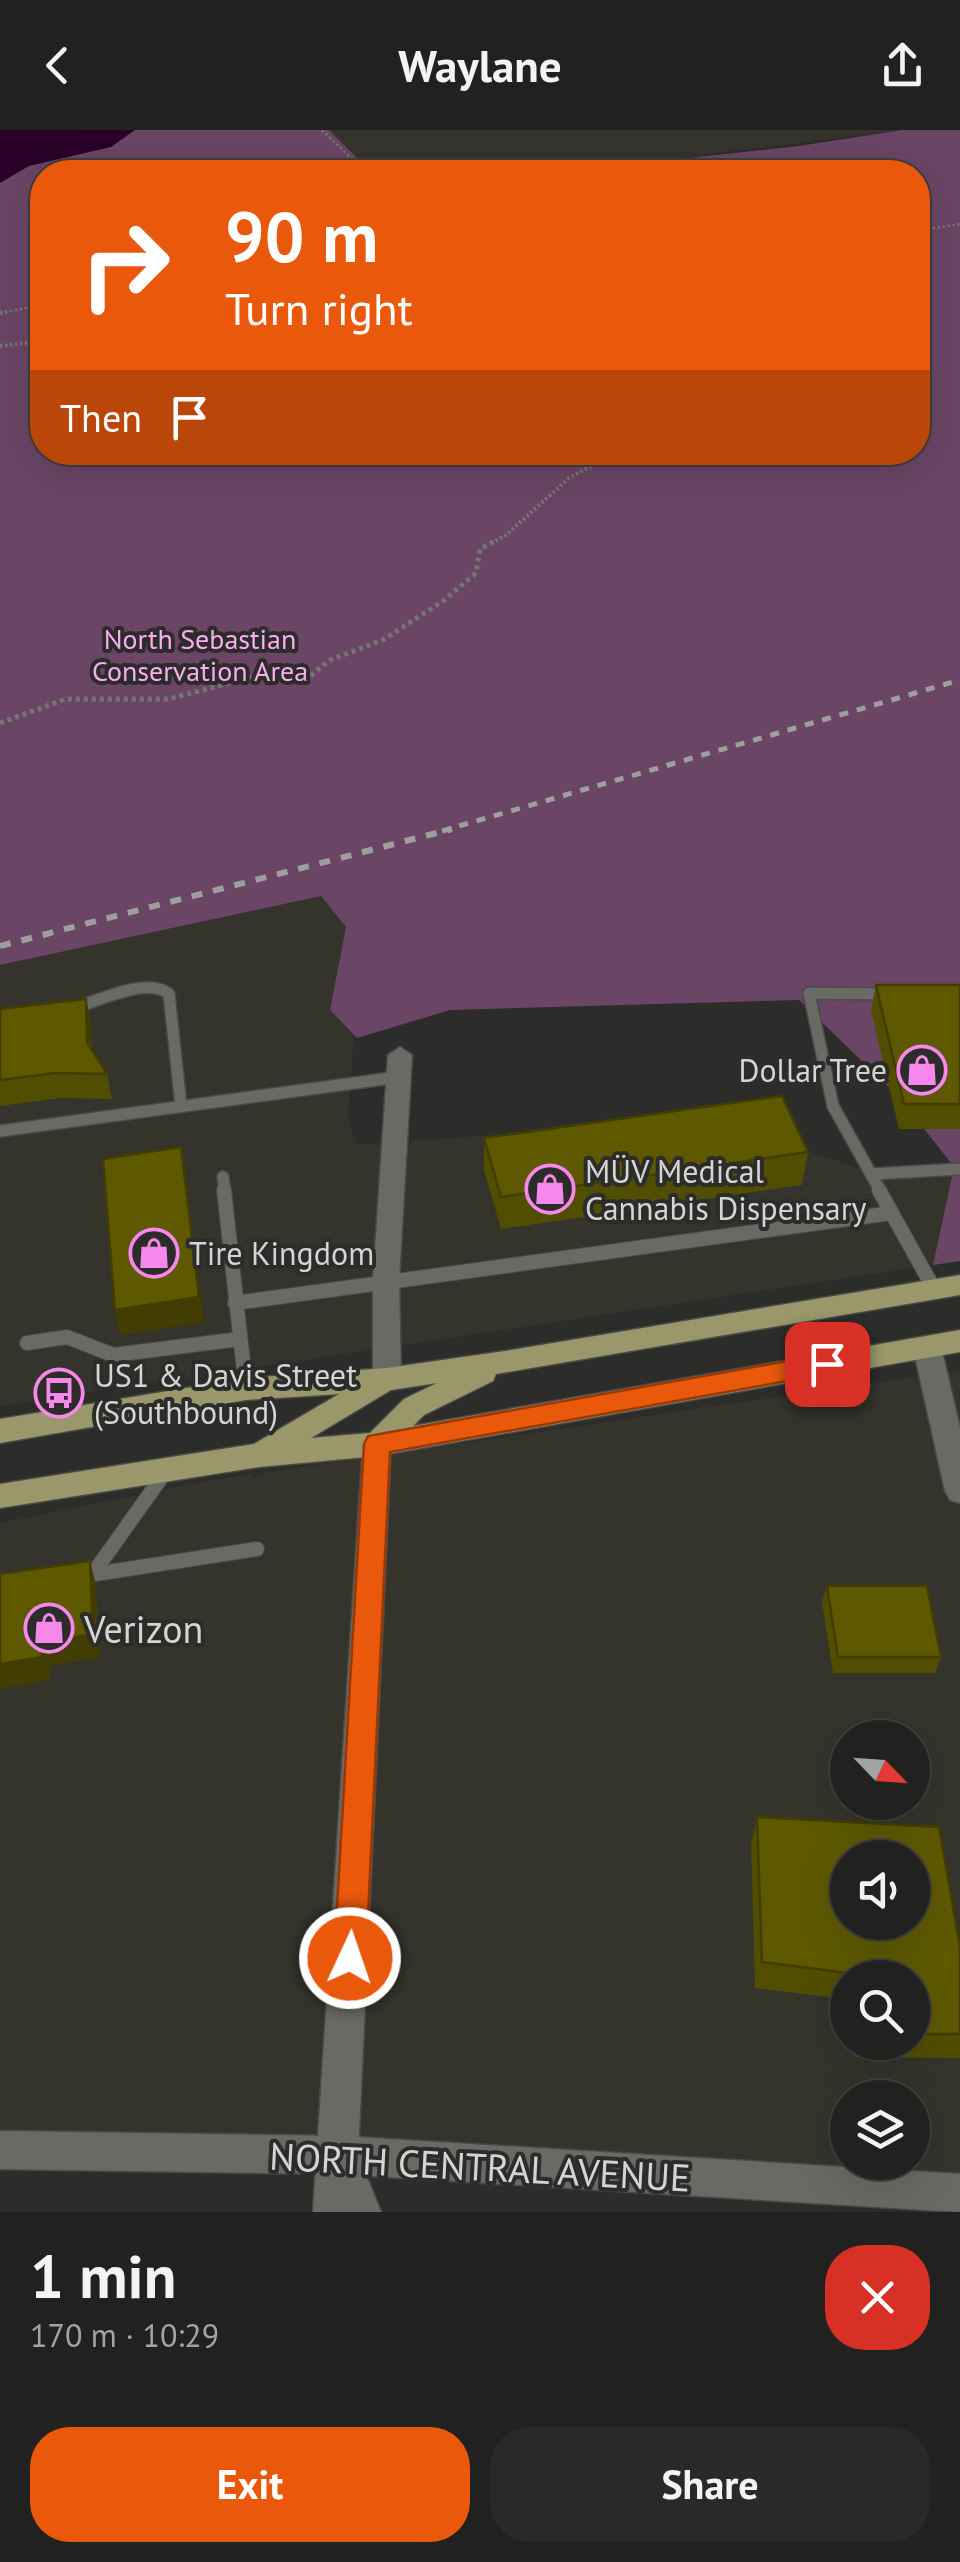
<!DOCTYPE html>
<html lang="en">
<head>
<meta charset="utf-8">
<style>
  :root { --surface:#212120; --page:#292929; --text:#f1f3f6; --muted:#a2a3a5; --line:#3e3e3e; --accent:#ea580c }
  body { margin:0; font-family:"PT Sans",sans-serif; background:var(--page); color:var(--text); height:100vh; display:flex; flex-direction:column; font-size:38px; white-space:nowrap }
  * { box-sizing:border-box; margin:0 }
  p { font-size:32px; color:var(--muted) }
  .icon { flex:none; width:55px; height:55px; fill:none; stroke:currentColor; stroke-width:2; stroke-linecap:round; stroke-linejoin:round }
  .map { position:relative; height:2082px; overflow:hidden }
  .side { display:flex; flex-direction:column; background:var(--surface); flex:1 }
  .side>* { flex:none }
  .guide { position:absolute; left:30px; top:30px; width:900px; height:305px; border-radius:40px; box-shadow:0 10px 40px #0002,0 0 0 2px var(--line); background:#ea580c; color:#fff; overflow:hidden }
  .needle { width:65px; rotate:115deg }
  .buttons { position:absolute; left:830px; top:1590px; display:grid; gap:20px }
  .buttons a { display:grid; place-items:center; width:100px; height:100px; border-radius:50%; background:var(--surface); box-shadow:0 10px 40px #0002,0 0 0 2px var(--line); font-size:50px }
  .pin { position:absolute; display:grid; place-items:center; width:85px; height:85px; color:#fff; margin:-42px; border-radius:20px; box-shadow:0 5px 15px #0006 }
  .me { position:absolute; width:110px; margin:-55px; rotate:3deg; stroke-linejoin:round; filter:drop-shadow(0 0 8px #0008) }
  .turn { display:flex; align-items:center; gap:35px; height:210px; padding:0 30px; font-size:45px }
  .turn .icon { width:130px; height:130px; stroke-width:2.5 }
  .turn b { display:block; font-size:70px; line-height:85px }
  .then { display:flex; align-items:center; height:95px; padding:0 30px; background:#0003; gap:20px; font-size:38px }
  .round { display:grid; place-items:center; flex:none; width:105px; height:105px; border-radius:40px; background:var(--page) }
  .overview { display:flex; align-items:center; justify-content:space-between; height:170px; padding:0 30px }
  h1 { font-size:60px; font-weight:800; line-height:75px }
  .cta { display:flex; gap:20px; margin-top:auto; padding:20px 30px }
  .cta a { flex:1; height:115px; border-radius:40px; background:var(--accent); color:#fff; font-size:40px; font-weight:800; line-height:115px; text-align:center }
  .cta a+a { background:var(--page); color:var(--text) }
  header { display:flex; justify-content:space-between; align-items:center; height:130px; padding:0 30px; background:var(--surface); font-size:45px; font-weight:800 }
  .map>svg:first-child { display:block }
  .built { fill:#34342c; fill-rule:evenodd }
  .green { fill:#6a4565 }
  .water { fill:#2a0027 }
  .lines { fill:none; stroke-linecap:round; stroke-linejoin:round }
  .service-far1-casing { stroke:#4a4a48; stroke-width:14 }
  .service-casing { stroke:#4a4a48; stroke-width:16 }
  .minor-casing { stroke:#4a4a48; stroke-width:3 }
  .tertiary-casing { stroke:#4a4a48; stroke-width:3 }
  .primary-casing { stroke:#4a4a48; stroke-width:3 }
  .path-far2 { stroke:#757573; stroke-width:2.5; stroke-dasharray:2.5 2.5; stroke-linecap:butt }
  .path-far1 { stroke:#757573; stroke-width:4; stroke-dasharray:2.5 2.5; stroke-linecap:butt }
  .path { stroke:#757573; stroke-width:5; stroke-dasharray:4 4; stroke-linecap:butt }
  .service-far1 { stroke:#696966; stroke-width:11 }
  .service { stroke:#696966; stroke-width:14 }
  .minor { fill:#696966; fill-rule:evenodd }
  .tertiary { fill:#696966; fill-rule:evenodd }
  .primary { fill:#9a986a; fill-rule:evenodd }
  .rail-far1 { stroke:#9e9e9d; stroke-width:5; stroke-dasharray:9 9; stroke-linecap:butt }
  .rail { stroke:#9e9e9d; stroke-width:6; stroke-dasharray:11 11; stroke-linecap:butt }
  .wall { fill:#514d01 }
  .shaded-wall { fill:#423e01 }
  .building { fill:#5e5901; stroke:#423e01; stroke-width:2.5; fill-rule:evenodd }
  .route { fill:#ea580c; stroke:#983908; stroke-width:2.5 }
  .labels { text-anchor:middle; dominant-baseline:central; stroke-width:8; stroke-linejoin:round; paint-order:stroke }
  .far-park-label { font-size:28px; fill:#fbacf1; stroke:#2c2c2a }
  .poi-label { font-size:32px; fill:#d4d4d3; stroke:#2c2c2a; text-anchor:start }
  .near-poi-label { font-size:38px; fill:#d4d4d3; stroke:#2c2c2a; text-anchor:start }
  .near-street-label { font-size:38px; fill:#d4d4d3; stroke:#2c2c2a }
</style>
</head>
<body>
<header><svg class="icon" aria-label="back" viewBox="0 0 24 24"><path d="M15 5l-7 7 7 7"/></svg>Waylane<svg class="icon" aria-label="share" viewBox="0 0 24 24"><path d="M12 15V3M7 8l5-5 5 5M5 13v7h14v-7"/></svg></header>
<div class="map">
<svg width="960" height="2082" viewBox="0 0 960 2082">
  <rect width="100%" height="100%" fill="#2c2c2a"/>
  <path class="built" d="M317,0H902L572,42H347Z
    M321,766L346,797L330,880L354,905L348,983L354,1015L707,990L863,1039H954L933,1135L0,1276V835Z
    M960,1240V2078L0,2021V1393L205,1351L250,1344L254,1348L267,1342ZM848,1608H912V1672H848ZM848,1728H912V1792H848ZM848,1848H912V1912H848ZM848,1968H912V2032H848Z"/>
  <path class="green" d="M0,0H329L371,42H42V322H918V42H563L799,16L902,0H960V1131L933,1135L954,1037L900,968L799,870L450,880L357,908L330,880L346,797L321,766L0,835Z"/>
  <path class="water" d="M0,0H135L111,17L29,36L0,53Z"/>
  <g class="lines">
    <g class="service-far1-casing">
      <path id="service-far1" d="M74,878C98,871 148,846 169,864L181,976
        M0,1001L399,947
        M872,1044L960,1039
        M223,1047L225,1062
        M881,1062L833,976L809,863L887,864"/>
    </g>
    <g class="service-casing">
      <path id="service" d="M224,1060L246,1259
        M879,1060L934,1159
        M235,1173L892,1083
        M27,1213L67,1207L113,1225L240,1209
        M92,1445L166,1341
        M76,1447L257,1419"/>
    </g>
    <g class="minor-casing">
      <path id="minor" d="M400,917L412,925L399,1150L401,1249L397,1257L387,1260L377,1257L373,1249V1150L388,925Z
        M927,1206L937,1209L941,1217L960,1298V1373L950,1370L945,1361L913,1217L917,1209Z
        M377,1302L387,1306L391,1314L358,2025L381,2082H313L363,1314L367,1306Z"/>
    </g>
    <g class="tertiary-casing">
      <path id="tertiary" d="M0,2001L339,2006L960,2044V2082L339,2044L0,2039Z"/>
    </g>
    <g class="primary-casing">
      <path id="primary" d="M960,1145V1165L496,1244L493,1251L424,1285L413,1296L960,1200V1222L377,1326L259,1337L0,1378V1354L254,1314L339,1264L246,1270L0,1313V1289L246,1248L387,1238L505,1221ZM437,1253L404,1269L370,1303L311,1308L391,1260Z"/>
    </g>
    <path class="path-far2" d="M322,0L365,42
      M918,101L960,94
      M0,183L42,175"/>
    <path class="path-far1" d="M0,183L7,182
      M0,216L42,211
      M491,413L505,406L569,348L617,322"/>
    <path class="path" d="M0,593L66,569H168L249,548L303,552L330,530L383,510L443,471L476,443L480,419L495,411"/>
    <use href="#service-far1" class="service-far1"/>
    <use href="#service" class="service"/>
    <use href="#minor" class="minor"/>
    <use href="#tertiary" class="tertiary"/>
    <use href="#primary" class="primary"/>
    <path class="rail-far1" d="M442,701L960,550"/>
    <path class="rail" d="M0,816L452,699"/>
  </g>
  <path class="wall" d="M876,855H960V999H899L871,880Z
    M86,869L91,894L92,919L107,944L112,969L61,968L0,976V879Z
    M484,1008L808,1022L802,1055L501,1099L484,1040Z
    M827,1456L941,1527L935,1543H833L822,1472Z
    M757,1687L960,1817V1928L855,1927L852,1912H912V1848H848V1882L845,1869L755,1858L751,1714Z"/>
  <path class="shaded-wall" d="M86,869L91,894L92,937L87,912Z
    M181,1017L204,1192L120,1205L115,1180Z
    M90,1431L96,1455L100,1527L50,1536V1550L0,1559V1534L42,1513Z"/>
  <path class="building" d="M876,855H960V974H904Z
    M86,869L87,912L107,944L55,943L0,950V879Z
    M782,966L808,1022L501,1067L484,1008Z
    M181,1017L199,1167L115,1180L103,1029Z
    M90,1431L93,1504L42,1513V1527L0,1534V1444Z
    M827,1456H927L941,1527H838Z
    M757,1687L939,1697L960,1817V1904H912V1848H856L855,1844L762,1832ZM848,1728H912V1792H848Z"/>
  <path class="route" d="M827,1224L836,1227L839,1234L836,1241L827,1244L390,1322L366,1828L362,1839L350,1844L338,1839L334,1828L364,1314L368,1306Z"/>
  <defs>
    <g id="shop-ring" transform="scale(2.5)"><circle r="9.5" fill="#2c2c2a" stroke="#f788eb" stroke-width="1.5"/><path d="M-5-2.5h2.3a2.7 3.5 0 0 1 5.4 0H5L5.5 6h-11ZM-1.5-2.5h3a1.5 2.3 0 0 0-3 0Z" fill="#f788eb"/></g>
    <g id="bus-ring" transform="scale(2.5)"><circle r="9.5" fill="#2c2c2a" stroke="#f788eb" stroke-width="1.5"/><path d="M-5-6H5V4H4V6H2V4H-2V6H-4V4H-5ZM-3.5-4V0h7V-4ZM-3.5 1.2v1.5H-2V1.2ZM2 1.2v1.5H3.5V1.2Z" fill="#f788eb"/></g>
  </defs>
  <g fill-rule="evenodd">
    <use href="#shop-ring" x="922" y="940"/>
    <use href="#shop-ring" x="550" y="1059"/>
    <use href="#shop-ring" x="154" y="1123"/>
    <use href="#bus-ring" x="59" y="1263"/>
    <use href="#shop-ring" x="49" y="1498"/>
  </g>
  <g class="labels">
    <g class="far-park-label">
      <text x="200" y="508">North Sebastian<tspan x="200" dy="32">Conservation Area</tspan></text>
    </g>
    <g class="poi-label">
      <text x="887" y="940" text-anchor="end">Dollar Tree</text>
      <text x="585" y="1041">MÜV Medical<tspan x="585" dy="37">Cannabis Dispensary</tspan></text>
      <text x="189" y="1123">Tire Kingdom</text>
      <text x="94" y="1245">US1 &amp; Davis Street<tspan x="94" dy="37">(Southbound)</tspan></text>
    </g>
    <g class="near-poi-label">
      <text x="84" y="1498">Verizon</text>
    </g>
    <g class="near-street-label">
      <text transform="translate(480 2036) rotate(3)">NORTH CENTRAL AVENUE</text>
    </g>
  </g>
</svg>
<div class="buttons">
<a><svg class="needle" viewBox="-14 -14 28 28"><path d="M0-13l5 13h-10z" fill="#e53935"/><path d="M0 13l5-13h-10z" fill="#a2a3a5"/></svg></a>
<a><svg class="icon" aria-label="sound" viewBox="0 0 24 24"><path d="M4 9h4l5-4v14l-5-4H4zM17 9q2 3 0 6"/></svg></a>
<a><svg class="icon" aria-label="search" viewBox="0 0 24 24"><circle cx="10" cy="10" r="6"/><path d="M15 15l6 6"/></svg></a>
<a><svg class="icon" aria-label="layers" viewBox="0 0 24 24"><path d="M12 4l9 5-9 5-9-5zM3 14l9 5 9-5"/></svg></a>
</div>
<div class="pin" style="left:827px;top:1234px;background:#d93025"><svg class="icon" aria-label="arrive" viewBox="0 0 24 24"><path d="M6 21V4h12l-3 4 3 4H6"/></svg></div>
<svg class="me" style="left:350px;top:1828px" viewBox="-20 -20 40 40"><circle r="17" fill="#ea580c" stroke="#fff" stroke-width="3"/><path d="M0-11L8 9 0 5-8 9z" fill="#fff"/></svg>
<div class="guide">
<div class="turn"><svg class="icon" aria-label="right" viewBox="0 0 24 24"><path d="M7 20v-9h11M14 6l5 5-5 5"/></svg><div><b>90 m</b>Turn right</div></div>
<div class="then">Then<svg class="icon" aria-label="arrive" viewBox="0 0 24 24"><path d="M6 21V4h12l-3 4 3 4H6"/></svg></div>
</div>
</div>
<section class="side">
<div class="overview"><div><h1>1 min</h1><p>170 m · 10:29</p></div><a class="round" style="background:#d93025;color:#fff"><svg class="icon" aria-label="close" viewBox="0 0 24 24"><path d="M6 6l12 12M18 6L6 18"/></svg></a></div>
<div class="cta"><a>Exit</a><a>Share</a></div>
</section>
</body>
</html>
